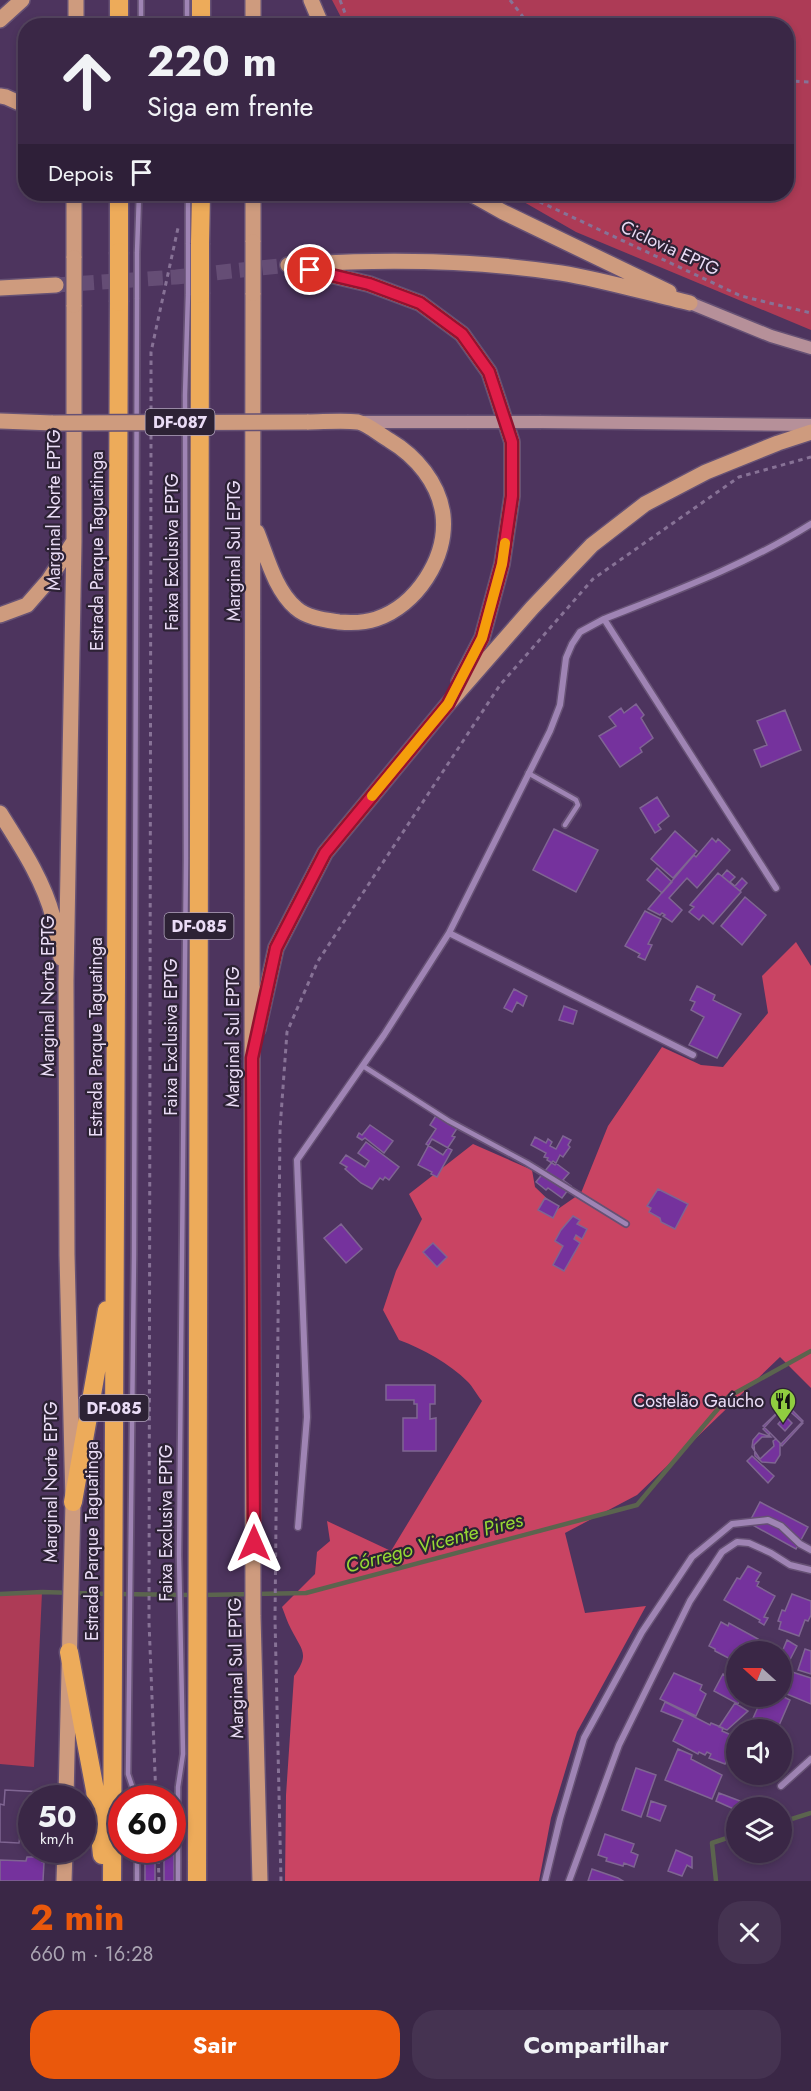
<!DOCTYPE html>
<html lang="pt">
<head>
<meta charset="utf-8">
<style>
  :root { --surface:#3a2746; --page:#453351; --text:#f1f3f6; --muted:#aba5b3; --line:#54445f; --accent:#ea580c }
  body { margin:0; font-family:Jost,sans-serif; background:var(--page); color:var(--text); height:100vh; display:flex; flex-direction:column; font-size:22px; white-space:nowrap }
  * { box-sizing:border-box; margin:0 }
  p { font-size:20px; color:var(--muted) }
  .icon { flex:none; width:33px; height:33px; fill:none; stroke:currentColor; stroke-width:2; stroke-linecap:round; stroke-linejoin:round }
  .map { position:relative; height:1881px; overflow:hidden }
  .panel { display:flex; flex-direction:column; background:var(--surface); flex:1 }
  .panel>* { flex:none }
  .banner { position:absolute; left:18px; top:18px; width:776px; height:183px; border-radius:24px; box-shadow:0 3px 9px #0003,0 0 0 2px var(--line); background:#3a2746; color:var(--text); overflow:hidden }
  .needle { width:39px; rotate:291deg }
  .tools { position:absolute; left:726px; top:1641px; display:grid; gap:12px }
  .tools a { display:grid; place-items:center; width:66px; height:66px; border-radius:50%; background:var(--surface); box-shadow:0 3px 9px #0003,0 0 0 2px var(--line); font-size:30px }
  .speed { position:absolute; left:18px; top:1785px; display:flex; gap:12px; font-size:30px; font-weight:700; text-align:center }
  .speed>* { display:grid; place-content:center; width:78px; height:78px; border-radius:50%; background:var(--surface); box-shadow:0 3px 9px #0003,0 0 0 2px var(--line); line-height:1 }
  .speed small { font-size:15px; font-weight:400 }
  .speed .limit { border:9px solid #d22; background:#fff; color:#111 }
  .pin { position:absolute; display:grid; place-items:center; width:51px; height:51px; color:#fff; margin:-26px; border:3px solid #fff; border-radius:50%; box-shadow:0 2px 6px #0007 }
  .me { position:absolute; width:66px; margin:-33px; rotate:0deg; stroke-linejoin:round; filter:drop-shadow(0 0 4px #0008) }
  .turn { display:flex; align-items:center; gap:21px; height:126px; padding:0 30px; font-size:27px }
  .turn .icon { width:78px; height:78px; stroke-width:2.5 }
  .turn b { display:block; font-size:42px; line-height:51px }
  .then { display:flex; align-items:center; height:57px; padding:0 30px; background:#0003; gap:12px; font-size:22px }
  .round { display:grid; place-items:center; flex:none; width:63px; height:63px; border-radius:24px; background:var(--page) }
  .headline { display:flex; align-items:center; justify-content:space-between; height:102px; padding:0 30px }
  h1 { font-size:36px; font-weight:700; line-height:45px; color:var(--accent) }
  .cta { display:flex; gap:12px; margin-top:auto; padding:12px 30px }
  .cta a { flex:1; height:69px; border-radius:24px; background:var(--accent); color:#fff; font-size:24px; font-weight:700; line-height:69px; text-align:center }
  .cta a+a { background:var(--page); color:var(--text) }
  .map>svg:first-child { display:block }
  .green { fill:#ad3b56 }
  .forest { fill:#c94463 }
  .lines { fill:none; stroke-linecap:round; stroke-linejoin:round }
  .stream { stroke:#5b644e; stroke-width:4.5 }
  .building { fill:#75329d; stroke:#7f6592; stroke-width:1.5; fill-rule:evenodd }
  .primary-tunnel { stroke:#654d75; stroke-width:15; stroke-dasharray:15 8; stroke-linecap:butt }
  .lane-casing { stroke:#665174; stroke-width:8 }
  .street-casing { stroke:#665174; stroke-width:9 }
  .secondary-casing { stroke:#665174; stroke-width:15 }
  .primary-casing { stroke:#665174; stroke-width:18 }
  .highway-casing { stroke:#665174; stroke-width:21 }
  .path { stroke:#877296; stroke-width:3; stroke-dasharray:4.5 4.5; stroke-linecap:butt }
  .lane { stroke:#9f84b4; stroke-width:4.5 }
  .street { stroke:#9f84b4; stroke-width:6 }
  .secondary { stroke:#b69099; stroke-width:12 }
  .primary { stroke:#ce9b7e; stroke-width:15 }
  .highway { stroke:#edab5a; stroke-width:18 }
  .lane-bridge-casing { stroke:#665174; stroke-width:8; stroke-linecap:butt }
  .secondary-bridge-casing { stroke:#665174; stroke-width:15; stroke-linecap:butt }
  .primary-bridge-casing { stroke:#665174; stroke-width:18; stroke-linecap:butt }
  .highway-bridge-casing { stroke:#665174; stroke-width:21; stroke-linecap:butt }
  .lane-bridge { stroke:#9f84b4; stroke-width:4.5 }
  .secondary-bridge { stroke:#b69099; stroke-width:12 }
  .primary-bridge { stroke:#ce9b7e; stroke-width:15 }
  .highway-bridge { stroke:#edab5a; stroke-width:18 }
  .route-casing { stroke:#92132f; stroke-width:15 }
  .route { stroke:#e11d48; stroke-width:10 }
  .slow { stroke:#f59e0b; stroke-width:10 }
  .labels { text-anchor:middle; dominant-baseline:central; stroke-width:4.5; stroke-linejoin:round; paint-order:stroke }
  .shield { fill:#2d2235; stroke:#b1a4bc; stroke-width:1.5 }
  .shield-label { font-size:16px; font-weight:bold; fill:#eadcf6 }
  .street-label { font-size:18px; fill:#eadcf6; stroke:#2d2235 }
  .poi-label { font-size:18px; fill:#eadcf6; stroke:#2d2235; text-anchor:end }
  .water-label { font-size:20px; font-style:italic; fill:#96d934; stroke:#2d2235 }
</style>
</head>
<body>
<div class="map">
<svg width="811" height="1881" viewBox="0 0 811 1881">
  <rect width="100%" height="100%" fill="#4d345e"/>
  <path class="green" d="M332,0H811V330L576,232L510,194H786V26L345,25Z
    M42,1592L34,1767L0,1764V1594Z"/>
  <path class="forest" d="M796,942L811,966V1388L780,1357L637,1495L565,1533L585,1613L646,1606L577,1732L551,1818L539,1881H285L286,1795L294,1676C310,1653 302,1651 291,1629C287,1622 285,1614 282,1607L315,1574L317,1552L330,1541L327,1521L391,1551L482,1401C477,1395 473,1387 468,1382C449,1363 423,1349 399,1340L383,1310L396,1271L422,1219L409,1194L473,1144L532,1170L535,1187L558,1209L581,1193L608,1126L662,1047L701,1065L723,1067L768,1013L762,976Z"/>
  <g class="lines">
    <path class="stream" d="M0,1594L42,1592L108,1594
      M117,1594L192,1595
      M201,1595L306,1593L637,1505L728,1397L811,1351
      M782,1822L811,1813
      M716,1881L712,1843L736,1835"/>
  </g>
  <path class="building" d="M636,704L644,715L641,718L653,738L640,748L642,752L620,767L599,736L616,726L609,717L621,708L624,713Z
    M785,710L801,750L761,767L754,750L767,745L757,721Z
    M657,797L669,816L658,825L661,829L655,833L640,808Z
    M554,829L598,850L576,892L533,870Z
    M675,831L697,851L673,878L651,859Z
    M712,838L716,842L718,839L730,850L697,888L687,878L669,898L682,910L672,922L663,916L665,915L662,913L660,915L648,909L694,855L696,857Z
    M657,868L672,882L662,893L647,880Z
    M727,870L735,877L730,882L735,886L742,878L747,883L740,891L722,876Z
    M718,873L741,892L713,924L703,915L699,920L689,912L694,907L690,905Z
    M745,897L766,915L742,945L721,926Z
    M645,911L661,919L648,944L652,945L645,960L638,957L640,954L625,946Z
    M697,986L715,995L713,1000L741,1014L717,1058L689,1045L704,1017L691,1010L695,1002L690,1000Z
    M514,989L527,996L523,1006L517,1002L512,1012L504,1008Z
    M564,1006L577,1011L573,1024L559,1020Z
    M437,1114L458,1127L452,1136L455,1137L443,1155L426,1144L436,1129L430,1125Z
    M370,1125L393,1141L384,1153L365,1138L362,1140L357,1137L359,1133L362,1135Z
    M563,1136L571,1140L568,1145L570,1147L563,1157L560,1155L555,1165L547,1160L548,1158L544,1157L546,1153L531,1145L535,1137L546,1143L548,1139L552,1142L550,1146L556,1149Z
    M432,1139L452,1150L437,1177L431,1174L432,1172L418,1165Z
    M366,1142L399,1167L389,1180L385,1177L383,1180L380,1178L372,1189L361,1183L345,1169L347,1167L340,1163L346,1155L365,1167L369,1161L358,1153Z
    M553,1161L569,1173L563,1180L571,1186L562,1198L548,1188L546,1190L536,1182Z
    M658,1189L688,1204L675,1229L661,1222L660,1218L649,1212L651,1208L647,1206Z
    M545,1198L559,1206L553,1218L538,1210Z
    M573,1216L580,1220L577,1224L587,1229L582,1239L576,1235L574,1239L580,1243L564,1271L553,1265L563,1246L555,1241L561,1230Z
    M341,1224L362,1249L346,1263L324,1238Z
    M433,1243L447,1257L437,1267L423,1252Z
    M386,1385H435V1404H430V1419L436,1418V1451H403V1418H417V1404H414V1400H386Z
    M786,1404L803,1421L781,1444L763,1426Z
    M784,1406L803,1423L782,1446L780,1444V1455L775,1463L762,1462L755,1456L754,1445L762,1437H771L763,1429ZM785,1416L792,1423L785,1431L778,1424Z
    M759,1433L768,1436L770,1433L776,1439L773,1441L774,1446L760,1459L752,1447L753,1440Z
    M752,1456L774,1476L768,1483L747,1461Z
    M760,1502L808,1527L796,1549L749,1523Z
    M748,1566L761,1573L756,1581L759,1582L757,1586L775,1596L764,1617L768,1618L764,1625L759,1622L760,1620L724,1600L737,1578L740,1579Z
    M792,1594L811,1601V1615L808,1621L805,1620L799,1636L779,1629L781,1622L778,1621L782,1610L785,1611Z
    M721,1622L728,1626L729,1623L758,1639L757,1640L763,1644L759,1652H736V1662L715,1651V1649L709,1646Z
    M787,1640L797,1646L782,1675V1652Z
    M805,1649L811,1651V1674L798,1670Z
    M789,1671L811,1678V1704L782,1692Z
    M674,1673L702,1685L700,1690L706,1694L696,1716L660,1699Z
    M723,1674L736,1681V1696H742L738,1704L714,1691Z
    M768,1696H782L790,1700L777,1730H745L748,1724L750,1725L762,1698L767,1699Z
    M665,1702L710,1725L711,1723L723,1728L722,1731L736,1737L725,1764L709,1758L711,1754L707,1752L705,1755L699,1752L698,1754L673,1741L683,1720L661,1711Z
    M735,1703L748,1711L727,1730L719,1727Z
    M678,1749L692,1755L691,1759L722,1775L712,1799L665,1780Z
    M636,1768L656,1775L641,1817L622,1810Z
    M5,1790L42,1792V1798H32V1828H21L19,1843L0,1842V1804L4,1805Z
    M5,1790L42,1792V1798H32V1828H21L19,1843L0,1842V1804L4,1805Z
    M719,1793L740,1801L736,1810L716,1801Z
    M651,1801L666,1806L660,1821L647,1816Z
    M172,1810H174V1881H164V1850H172Z
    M605,1834L634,1844L631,1852L638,1855L634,1867L624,1863L623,1866L606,1861L607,1858L598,1855Z
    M676,1850L692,1857V1868L687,1865L682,1876L668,1871Z
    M145,1852H155V1881H145Z
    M27,1857H42V1862H44L43,1881H0V1860L26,1861Z
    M592,1869L618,1878L623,1881H588Z"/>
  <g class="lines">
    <path class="primary-tunnel" d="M56,285L176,277L279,266"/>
    <g class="lane-casing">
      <path id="lane" d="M187,0V26
        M141,26V0
        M188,194V244
        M137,253L139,194
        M528,773L576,800L578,805L565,825
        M363,1066L449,1121L527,1163L626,1224
        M136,1798L128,1774L134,1255L137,298
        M137,1881V1850
        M178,1881V1787L183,1754L179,1555L186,860L185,395L188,294"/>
    </g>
    <g class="street-casing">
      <path id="street" d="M776,888L604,619C675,591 746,565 811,524
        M449,933L693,1055
        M298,1527L307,1417L297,1160L384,1035L449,933L550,731L560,705L566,658L572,644L580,632L604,619
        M781,1786L811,1759
        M545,1881L560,1819L584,1738L642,1632L692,1557L732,1524L768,1520L781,1526L800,1544L811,1550
        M569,1881L619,1745L690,1601L722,1552L737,1542L749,1543L771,1553L790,1565L811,1570"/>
    </g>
    <g class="secondary-casing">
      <path id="secondary" d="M690,303L771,336L811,348
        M360,422H467
        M541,422L811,425"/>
    </g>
    <g class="primary-casing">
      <path id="primary" d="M253,0V26
        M311,0L322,26
        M0,20L22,0
        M76,26V0
        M0,96L6,97L26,106
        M74,194V258
        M253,194V242
        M471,194L503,212L669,292
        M304,264C389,259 476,260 561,273C604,280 647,293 690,303
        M288,265L369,284L420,303L462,334L489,372L512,442V496L502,564L482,638L459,682
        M0,288L56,285
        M253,293L252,1058L253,1616L260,1881
        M0,421L53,423
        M257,532C267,557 275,590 296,608C307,618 326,620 339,622C351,623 364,623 376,619C416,606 448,558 443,515C439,483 416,456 389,440C380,435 368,424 358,422C342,420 323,422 307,422
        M0,615L27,605L48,581L74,541
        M0,813C20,845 43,879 53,917C56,930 58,944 61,958
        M258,1029L276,948L325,853L448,704L532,608L592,545L645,504L706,472L778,443L811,432
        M66,1798L73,1502L67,1255L66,981L74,541V305
        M64,1881L65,1850"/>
    </g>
    <g class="highway-casing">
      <path id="highway" d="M119,26V0
        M201,26V0
        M200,243L201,194
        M119,252V194
        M73,1502L107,1310
        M69,1652L95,1790L102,1855
        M112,1881L119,302
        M197,1881L200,294"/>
    </g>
    <path class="path" d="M340,0L350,26
      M510,0L530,26
      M786,81L811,82
      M523,194L741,296L811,313
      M151,410V352L178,228
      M151,435L149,1622L156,1798
      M158,1850L159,1881
      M281,1881L275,1619L280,1129L287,1032L318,961L500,685L593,579L739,477L811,457"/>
    <use href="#lane" class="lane"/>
    <use href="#street" class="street"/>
    <use href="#secondary" class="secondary"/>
    <use href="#primary" class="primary"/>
    <use href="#highway" class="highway"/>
    <g class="lane-bridge-casing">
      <path id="lane-bridge" d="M188,294V244
        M137,298V253"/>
    </g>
    <g class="secondary-bridge-casing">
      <path id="secondary-bridge" d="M467,422H541"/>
    </g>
    <g class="primary-bridge-casing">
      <path id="primary-bridge" d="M253,242V293
        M74,305V258
        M53,423L307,422"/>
    </g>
    <g class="highway-bridge-casing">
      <path id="highway-bridge" d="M200,243V294
        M119,302V252"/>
    </g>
    <use href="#lane-bridge" class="lane-bridge"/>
    <use href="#secondary-bridge" class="secondary-bridge"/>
    <use href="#primary-bridge" class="primary-bridge"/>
    <use href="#highway-bridge" class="highway-bridge"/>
  </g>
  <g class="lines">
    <g class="route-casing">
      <path id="route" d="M254,1543L252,1058L276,948L325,853L448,704L482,638L502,564L512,496V442L489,372L462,334L420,303L369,284L310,270"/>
    </g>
    <use href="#route" class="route"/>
    <path class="slow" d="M372,796L448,704L482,638L502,564L505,543"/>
  </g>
  <defs>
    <g id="restaurant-pin" transform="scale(1.35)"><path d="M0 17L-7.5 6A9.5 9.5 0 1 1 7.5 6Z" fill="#90cd40" stroke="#2d2235"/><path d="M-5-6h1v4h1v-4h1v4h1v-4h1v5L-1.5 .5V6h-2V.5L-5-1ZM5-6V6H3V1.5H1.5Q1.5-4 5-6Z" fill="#111"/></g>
  </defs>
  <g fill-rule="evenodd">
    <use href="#restaurant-pin" x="783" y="1401"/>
  </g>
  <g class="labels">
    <g class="shield">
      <rect x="145.5" y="409" width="69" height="26" rx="4.5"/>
      <rect x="164.5" y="913" width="69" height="26" rx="4.5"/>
      <rect x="79.5" y="1395" width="69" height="26" rx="4.5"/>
    </g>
    <g class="shield-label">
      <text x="180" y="422">DF-087</text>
      <text x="199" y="926">DF-085</text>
      <text x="114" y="1408">DF-085</text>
    </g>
    <g class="street-label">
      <text transform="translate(670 248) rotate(25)">Ciclovia EPTG</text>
      <text transform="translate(54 510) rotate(-90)">Marginal Norte EPTG</text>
      <text transform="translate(97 551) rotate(-90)">Estrada Parque Taguatinga</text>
      <text transform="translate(234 551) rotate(-90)">Marginal Sul EPTG</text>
      <text transform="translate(172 552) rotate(-90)">Faixa Exclusiva EPTG</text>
      <text transform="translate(48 996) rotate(-90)">Marginal Norte EPTG</text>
      <text transform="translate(96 1037) rotate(-90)">Estrada Parque Taguatinga</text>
      <text transform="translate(171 1037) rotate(-90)">Faixa Exclusiva EPTG</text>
      <text transform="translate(233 1037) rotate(-90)">Marginal Sul EPTG</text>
      <text transform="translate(51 1482) rotate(-90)">Marginal Norte EPTG</text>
      <text transform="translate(166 1523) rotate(-90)">Faixa Exclusiva EPTG</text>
      <text transform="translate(92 1541) rotate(-90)">Estrada Parque Taguatinga</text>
      <text transform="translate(236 1668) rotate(-91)">Marginal Sul EPTG</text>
    </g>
    <g class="poi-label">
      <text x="764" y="1401">Costelão Gaúcho</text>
    </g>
    <g class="water-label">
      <text transform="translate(434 1543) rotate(-15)">Córrego Vicente Pires</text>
    </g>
  </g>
</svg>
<div class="tools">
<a><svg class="needle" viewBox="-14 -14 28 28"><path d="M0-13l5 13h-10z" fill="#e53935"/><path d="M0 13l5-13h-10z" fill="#aba5b3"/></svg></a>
<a><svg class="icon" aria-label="sound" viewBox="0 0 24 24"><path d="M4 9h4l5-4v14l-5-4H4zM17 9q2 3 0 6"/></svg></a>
<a><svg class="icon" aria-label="layers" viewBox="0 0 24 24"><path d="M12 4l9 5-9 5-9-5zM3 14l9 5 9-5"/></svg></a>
</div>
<div class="speed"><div>50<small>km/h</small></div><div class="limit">60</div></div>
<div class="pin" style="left:310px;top:270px;background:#d93025"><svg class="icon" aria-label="arrive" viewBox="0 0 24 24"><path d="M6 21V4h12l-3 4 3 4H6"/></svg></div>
<svg class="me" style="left:254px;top:1543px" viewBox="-20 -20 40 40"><path d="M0-17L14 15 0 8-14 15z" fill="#e11d48" stroke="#fff" stroke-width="4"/></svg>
<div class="banner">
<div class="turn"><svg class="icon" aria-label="ahead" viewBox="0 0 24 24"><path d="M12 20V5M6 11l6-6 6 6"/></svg><div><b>220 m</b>Siga em frente</div></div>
<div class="then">Depois<svg class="icon" aria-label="arrive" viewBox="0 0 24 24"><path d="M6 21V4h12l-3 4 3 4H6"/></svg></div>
</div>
</div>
<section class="panel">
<div class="headline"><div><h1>2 min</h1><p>660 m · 16:28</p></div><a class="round"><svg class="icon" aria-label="close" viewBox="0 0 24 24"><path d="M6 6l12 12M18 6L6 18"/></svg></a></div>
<div class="cta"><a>Sair</a><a>Compartilhar</a></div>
</section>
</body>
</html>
